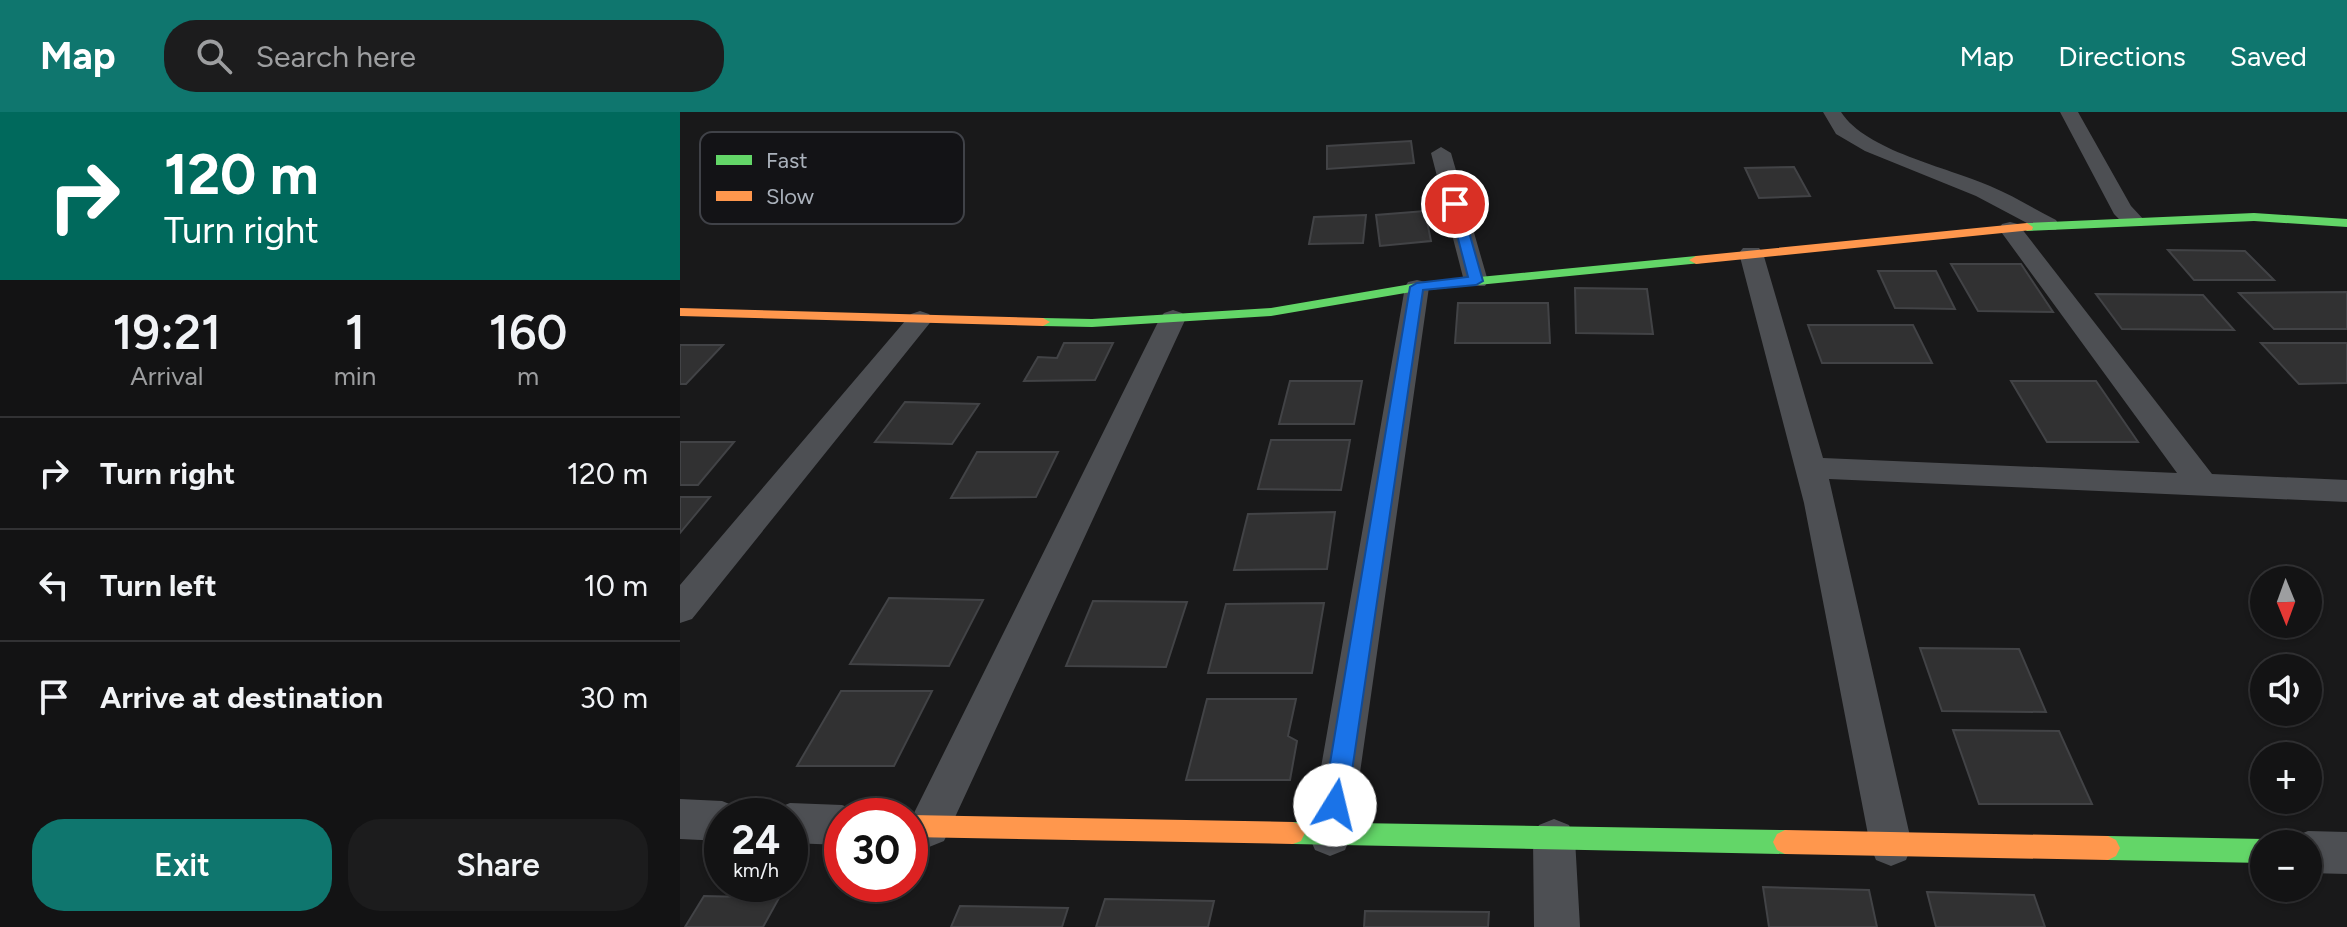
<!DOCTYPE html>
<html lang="en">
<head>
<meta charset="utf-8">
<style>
  :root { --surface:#131314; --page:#1c1c1d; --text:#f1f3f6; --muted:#9d9ea0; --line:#323234; --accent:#0f766e }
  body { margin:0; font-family:Figtree,sans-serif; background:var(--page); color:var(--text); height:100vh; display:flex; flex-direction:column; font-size:30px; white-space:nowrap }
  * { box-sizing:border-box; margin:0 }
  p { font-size:26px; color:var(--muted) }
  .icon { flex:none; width:44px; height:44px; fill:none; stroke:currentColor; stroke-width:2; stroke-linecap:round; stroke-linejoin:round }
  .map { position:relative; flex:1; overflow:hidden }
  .sheet { display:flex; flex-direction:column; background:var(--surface); width:680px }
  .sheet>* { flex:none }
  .banner { background:#00695c; color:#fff; overflow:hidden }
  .needle { width:52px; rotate:179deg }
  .controls { position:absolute; left:1570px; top:454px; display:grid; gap:16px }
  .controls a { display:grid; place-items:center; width:72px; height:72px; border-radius:50%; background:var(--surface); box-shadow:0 2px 6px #0004,0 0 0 2px var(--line); font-size:40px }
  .speed { position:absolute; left:24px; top:686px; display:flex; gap:16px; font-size:40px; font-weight:700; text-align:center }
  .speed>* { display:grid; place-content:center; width:104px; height:104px; border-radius:50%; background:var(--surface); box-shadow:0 2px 6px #0004,0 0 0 2px var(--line); line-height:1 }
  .speed small { font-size:20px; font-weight:400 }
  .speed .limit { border:12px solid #d22; background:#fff; color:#111 }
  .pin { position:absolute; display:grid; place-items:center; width:68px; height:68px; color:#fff; margin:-34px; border:4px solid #fff; border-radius:50%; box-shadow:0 2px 8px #0007 }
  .me { position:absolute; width:88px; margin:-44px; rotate:9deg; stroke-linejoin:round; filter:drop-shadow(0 0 6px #0008) }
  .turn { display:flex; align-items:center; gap:28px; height:168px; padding:0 32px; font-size:36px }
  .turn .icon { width:104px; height:104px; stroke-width:2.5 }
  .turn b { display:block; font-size:56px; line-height:68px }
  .eta { display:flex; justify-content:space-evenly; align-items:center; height:136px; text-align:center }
  .eta b { font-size:48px; font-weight:600; line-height:56px }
  .button { display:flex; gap:16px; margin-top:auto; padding:16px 32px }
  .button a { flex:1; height:92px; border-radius:32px; background:var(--accent); color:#fff; font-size:32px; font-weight:600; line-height:92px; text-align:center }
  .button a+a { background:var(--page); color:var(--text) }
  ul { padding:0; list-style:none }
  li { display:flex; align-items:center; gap:24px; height:112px; padding:0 32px; border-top:2px solid var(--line) }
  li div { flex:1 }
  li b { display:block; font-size:30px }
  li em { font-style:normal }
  header { display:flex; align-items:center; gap:48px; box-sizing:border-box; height:112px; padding:0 40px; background:var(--accent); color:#fff }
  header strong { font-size:38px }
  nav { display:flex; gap:44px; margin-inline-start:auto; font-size:28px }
  .search { width:560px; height:72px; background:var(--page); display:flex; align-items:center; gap:20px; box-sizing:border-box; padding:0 28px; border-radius:32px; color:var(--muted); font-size:30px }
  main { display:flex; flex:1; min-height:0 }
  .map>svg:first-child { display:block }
  .building { fill:#313132; stroke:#424346; stroke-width:2 }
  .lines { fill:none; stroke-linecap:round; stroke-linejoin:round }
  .street { fill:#4d4f53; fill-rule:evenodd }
  .fast { fill:#63d668; fill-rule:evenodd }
  .slow { fill:#ff974d; fill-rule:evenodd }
  .route { fill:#1a73e8; stroke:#114b97; stroke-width:2 }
  .key { fill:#131316; stroke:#404248; stroke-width:2 }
  .key-label { font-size:22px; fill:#aab1bb }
</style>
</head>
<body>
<header>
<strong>Map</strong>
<div class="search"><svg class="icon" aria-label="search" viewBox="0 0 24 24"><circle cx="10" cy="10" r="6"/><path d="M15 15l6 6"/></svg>Search here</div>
<nav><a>Map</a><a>Directions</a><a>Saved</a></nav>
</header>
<main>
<section class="sheet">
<div class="banner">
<div class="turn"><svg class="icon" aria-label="right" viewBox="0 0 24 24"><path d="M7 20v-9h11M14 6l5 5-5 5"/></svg><div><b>120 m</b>Turn right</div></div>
</div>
<div class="eta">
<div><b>19:21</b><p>Arrival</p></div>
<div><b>1</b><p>min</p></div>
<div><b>160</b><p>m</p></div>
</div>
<ul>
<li><svg class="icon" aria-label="right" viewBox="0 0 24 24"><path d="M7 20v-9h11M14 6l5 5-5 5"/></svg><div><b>Turn right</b></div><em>120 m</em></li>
<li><svg class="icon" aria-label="left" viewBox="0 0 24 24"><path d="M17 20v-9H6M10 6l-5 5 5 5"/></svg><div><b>Turn left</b></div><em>10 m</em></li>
<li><svg class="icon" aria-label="arrive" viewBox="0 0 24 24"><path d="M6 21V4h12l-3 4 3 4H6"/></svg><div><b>Arrive at destination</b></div><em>30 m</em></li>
</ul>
<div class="button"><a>Exit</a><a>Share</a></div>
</section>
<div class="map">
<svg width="1667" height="815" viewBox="0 0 1667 815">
  <rect width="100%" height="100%" fill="#19191a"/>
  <path class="building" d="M731,29L734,51L647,57V34Z
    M1114,55L1130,84L1079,86L1065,56Z
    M745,99L751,129L700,134L696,103Z
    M686,103L683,131L629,132L634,105Z
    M1488,138L1565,139L1594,168H1514Z
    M1271,152H1341L1373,200L1298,199Z
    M1198,159H1256L1275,197L1215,196Z
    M895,176L967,177L973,222L896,221Z
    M1667,180V217H1594L1559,181Z
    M1416,182L1523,183L1554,218L1442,217Z
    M778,191H868L870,231H775Z
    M1128,213H1233L1252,251H1142Z
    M384,231H433L415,268L344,269L358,245L377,246Z
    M1581,231H1667V271L1619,272Z
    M0,233H43L6,272H0Z
    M610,269H682L674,312H599Z
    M1331,269H1416L1458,330H1367Z
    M225,290L299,292L272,332L195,330Z
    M591,328H670L661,378L578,377Z
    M0,330H54L18,373H0Z
    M297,340H378L356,385L271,386Z
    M0,385H30L0,421Z
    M655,400L647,457L554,458L568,402Z
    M209,486L303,488L269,554L170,552Z
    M413,489L507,490L486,555L386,554Z
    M644,491L632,561H528L546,492Z
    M1240,536L1339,537L1366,600L1262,599Z
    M161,579H252L214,654H117Z
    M527,587H616L608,624L617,629L610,668H506Z
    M1273,618L1379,619L1412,692H1299Z
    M1083,775L1189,778L1197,815H1089Z
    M1247,780L1354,783L1365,815H1256Z
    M24,784L99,786L83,815H5Z
    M425,787L534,789L528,815H416Z
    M280,794L388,796L382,815H271Z
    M685,799L809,800L808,815H684Z"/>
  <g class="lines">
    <path class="street" d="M1143,0H1161C1186,39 1267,55 1310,74C1332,83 1354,97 1376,108L1379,113L1376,118H1360L1296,84L1185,39L1156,22Z
      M1380,0H1398L1451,94L1465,109L1462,114H1446L1434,102Z
      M761,35L771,41L808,169L805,174H787L784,169L751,41Z
      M1330,110L1338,112L1532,362L1667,368V390L1149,367L1232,733L1226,748L1211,754L1196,748L1190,733L1124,391L1059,141L1063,136H1079L1083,141L1143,346L1497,361L1319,117L1322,112Z
      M737,168L746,170L749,175L671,724L665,738L650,744L635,738L629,724L725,175L728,170Z
      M493,198L502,201L506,206L264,729L249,735L234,729L230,719L234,701L480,206L484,201Z
      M240,199L249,202L253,207L249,212L12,507L0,511V473L231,202Z
      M0,687L42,689L57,695L61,704H42V729L0,727Z
      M110,691L162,693L177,699L179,704H162V733L110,731V704H92L95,697Z
      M874,707L889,713L895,727L900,815H854L853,727L859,713Z
      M1628,719L1667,720V762L1628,761V732H1610L1613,725Z"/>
    <path class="fast" d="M1574,101L1667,107V115L1574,109L1347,119L1341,115L1347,111Z
      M1016,144L1021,145V151L737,179L591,204L412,215L363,214L356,210L363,206L412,207L591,196L737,171Z
      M613,710L1105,718L1113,722L1117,730L1113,738L1105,742L613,732L605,729L601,721L605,713Z
      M1428,724L1584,727L1593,732H1584V751L1428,748L1420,744L1416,736L1420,728Z"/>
    <path class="slow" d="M1347,111L1353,115L1352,118L1016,152L1009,148L1016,144Z
      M0,196L363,206L370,210L363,214L0,204Z
      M230,703L613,710L621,713L625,721L621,729L613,732L230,725V704H227Z
      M1105,718L1428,724L1436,728L1440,736L1436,744L1428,748L1105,742L1097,738L1093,730L1097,722Z"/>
  </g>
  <path class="route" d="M775,88L781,92L803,169L796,173L743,178L667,693L663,701L655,704L647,701L643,693L730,175L737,171L788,165L769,92Z"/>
  <rect x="20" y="20" width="264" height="92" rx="12" class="key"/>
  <rect x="36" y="43" width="36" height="10" fill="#63d668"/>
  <rect x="36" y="79" width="36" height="10" fill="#ff974d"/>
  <g class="key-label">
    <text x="86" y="56">Fast</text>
    <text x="86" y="92">Slow</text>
  </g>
</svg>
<div class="controls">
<a><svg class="needle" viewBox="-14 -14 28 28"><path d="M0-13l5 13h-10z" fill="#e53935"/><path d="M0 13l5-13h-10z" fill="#9d9ea0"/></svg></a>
<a><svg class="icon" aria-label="sound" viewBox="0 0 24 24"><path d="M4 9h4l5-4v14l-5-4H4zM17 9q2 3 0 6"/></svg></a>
<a>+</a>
<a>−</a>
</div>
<div class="speed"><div>24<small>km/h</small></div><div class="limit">30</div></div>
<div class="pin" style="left:775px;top:92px;background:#d93025"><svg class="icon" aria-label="arrive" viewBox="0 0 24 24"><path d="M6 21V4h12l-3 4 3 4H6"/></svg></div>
<svg class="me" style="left:655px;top:693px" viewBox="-20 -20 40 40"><circle r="19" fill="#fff"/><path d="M0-13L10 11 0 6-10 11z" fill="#1a73e8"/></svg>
</div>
</main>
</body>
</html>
